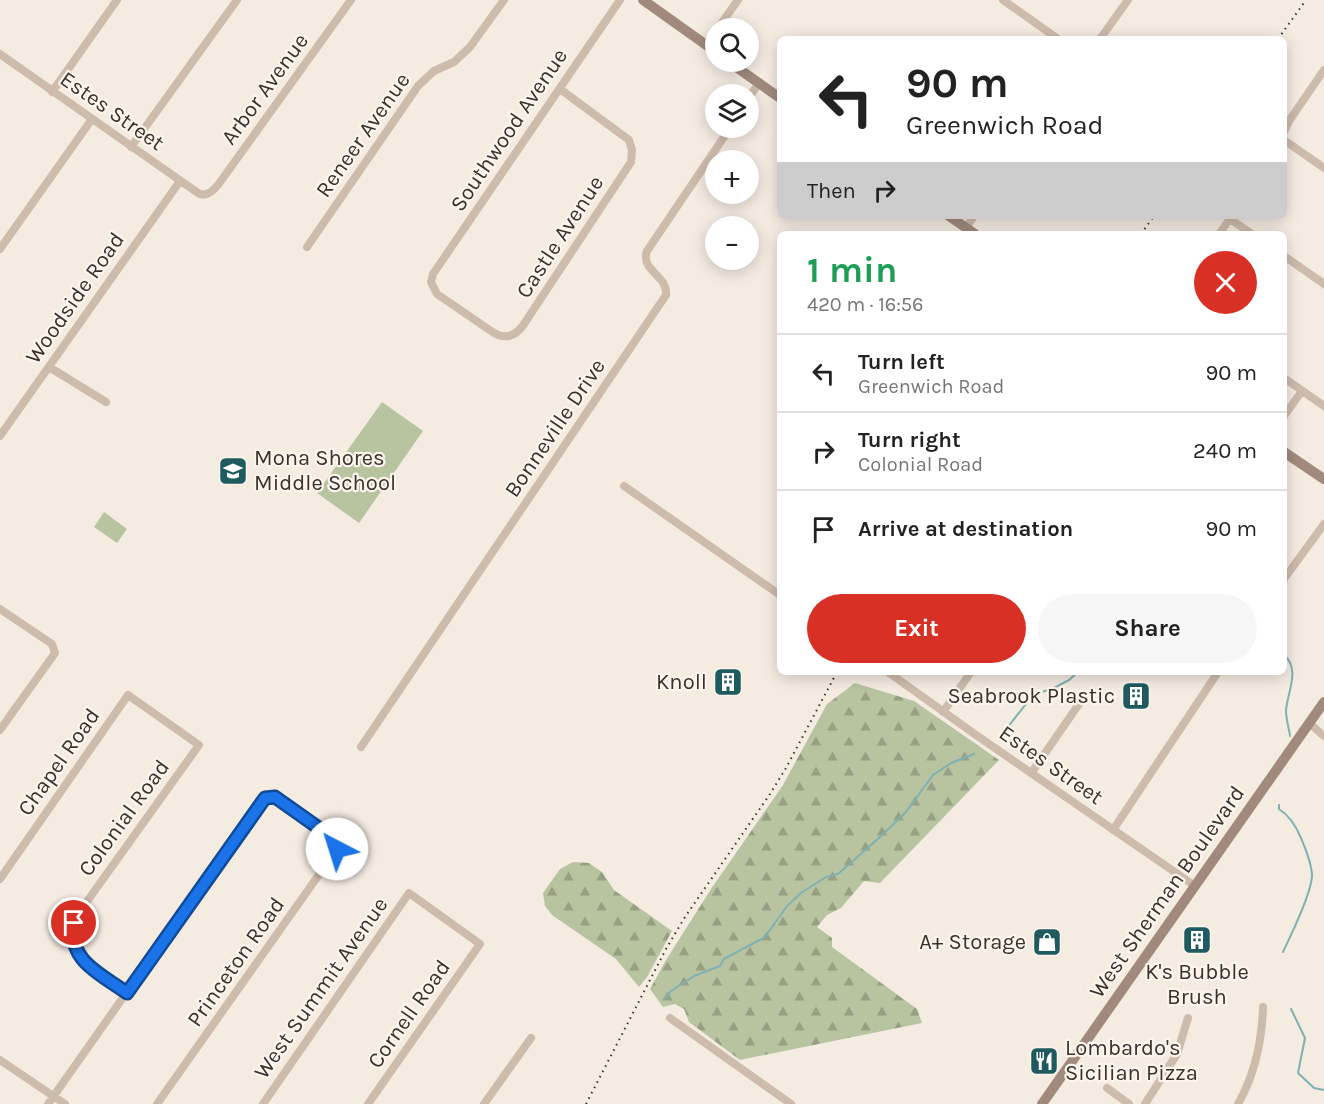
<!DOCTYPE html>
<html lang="en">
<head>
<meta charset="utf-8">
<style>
  :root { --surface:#fff; --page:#f6f6f6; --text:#222; --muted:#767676; --line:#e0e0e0; --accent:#d93025 }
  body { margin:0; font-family:Karla,sans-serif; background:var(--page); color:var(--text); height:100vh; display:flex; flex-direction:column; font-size:22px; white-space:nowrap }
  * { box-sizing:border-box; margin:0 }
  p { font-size:20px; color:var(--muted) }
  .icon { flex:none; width:33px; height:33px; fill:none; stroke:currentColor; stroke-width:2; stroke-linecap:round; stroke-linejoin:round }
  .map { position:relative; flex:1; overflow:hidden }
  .panel { position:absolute; left:777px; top:231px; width:510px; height:444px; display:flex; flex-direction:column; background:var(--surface); border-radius:9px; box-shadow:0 3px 15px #0003 }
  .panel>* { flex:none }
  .banner { position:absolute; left:777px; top:36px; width:510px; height:183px; border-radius:9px; box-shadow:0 3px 15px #0003; background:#fff; color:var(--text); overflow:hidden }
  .tools { position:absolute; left:705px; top:18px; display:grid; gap:12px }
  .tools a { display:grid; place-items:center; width:54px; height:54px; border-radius:50%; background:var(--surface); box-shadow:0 3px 15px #0003; font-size:30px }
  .pin { position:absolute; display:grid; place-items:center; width:51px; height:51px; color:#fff; margin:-26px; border:3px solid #fff; border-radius:50%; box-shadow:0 2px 6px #0007 }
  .me { position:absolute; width:66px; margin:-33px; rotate:320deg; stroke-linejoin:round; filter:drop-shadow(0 0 4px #0008) }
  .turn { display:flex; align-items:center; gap:21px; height:126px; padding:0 30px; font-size:27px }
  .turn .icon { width:78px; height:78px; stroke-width:2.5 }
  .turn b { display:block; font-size:42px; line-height:51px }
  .then { display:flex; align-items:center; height:57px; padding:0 30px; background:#0003; gap:12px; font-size:22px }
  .round { display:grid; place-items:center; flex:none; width:63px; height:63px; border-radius:32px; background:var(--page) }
  .head { display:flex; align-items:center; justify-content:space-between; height:102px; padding:0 30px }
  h1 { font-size:36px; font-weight:700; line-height:45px; color:#1e9e55 }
  .button { display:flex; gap:12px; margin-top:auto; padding:12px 30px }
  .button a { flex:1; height:69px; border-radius:36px; background:var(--accent); color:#fff; font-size:24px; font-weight:700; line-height:69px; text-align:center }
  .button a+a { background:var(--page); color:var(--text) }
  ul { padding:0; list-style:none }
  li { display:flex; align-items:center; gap:18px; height:78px; padding:0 30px; border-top:2px solid var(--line) }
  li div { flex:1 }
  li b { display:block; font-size:22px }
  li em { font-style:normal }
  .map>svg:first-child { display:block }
  .forest { fill:url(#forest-firs) }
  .park { fill:#b8c4a0 }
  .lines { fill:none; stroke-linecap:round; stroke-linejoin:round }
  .stream { stroke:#7fb0b2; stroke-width:2 }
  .street { stroke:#cdbbac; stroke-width:8 }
  .secondary { stroke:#a18a7d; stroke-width:10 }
  .rail { stroke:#3b302b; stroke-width:2; stroke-dasharray:1.5 4.5; stroke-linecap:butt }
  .route-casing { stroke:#114b97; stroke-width:15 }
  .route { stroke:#1a73e8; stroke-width:10 }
  .labels { text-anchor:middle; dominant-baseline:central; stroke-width:4.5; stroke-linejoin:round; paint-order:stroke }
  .street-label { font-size:22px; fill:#3b302b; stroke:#fbf5ee }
  .poi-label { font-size:22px; fill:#3b302b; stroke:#fbf5ee; text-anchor:end }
</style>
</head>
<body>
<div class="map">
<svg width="1324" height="1104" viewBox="0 0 1324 1104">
  <defs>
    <pattern id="forest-firs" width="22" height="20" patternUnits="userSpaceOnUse" patternTransform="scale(1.5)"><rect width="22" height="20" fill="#b8c4a0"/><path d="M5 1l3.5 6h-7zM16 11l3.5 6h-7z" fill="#97a083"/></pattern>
  </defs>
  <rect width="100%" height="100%" fill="#f4ebe1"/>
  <path class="forest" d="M855,683L914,701L999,760L880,883L864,881L841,908L827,915L817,927L832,938V947L917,1009L922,1023L740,1060L689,1022L684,1009L675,1004L663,1007L650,989L666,960L711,889L783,785L827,704Z
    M573,862L589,863L602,872L614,890L672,931L647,977L639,987L616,959L552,915L545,906L543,893L560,869Z"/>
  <path class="park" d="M382,402L423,431L359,523L317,493Z
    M104,512L127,529L117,543L94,527Z"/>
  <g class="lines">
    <path class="stream" d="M1284,655C1301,669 1287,693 1286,711C1286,719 1289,728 1290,736
      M1003,733L1034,694L1052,689L1069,680L1078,672
      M1279,805V809C1290,816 1296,826 1301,838C1306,850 1311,861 1312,874C1313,891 1291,935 1283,952
      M665,999L671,991L694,976L720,966L724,959L765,937L787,906L801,893L826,877L838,874L880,837L906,812L933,775L951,763L974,754
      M1291,1009L1305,1038L1298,1073L1314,1088L1324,1090"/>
    <path class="street" d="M1003,0L1058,39
      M718,28L738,0
      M1100,39L1128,0
      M707,46L716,33
      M0,54L198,193C206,198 213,191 218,185L351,0
      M560,89L629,140L632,150L631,162L522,327C513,337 505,339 494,333L437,294L431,282L433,274L620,0
      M52,92L117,0
      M748,99L759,83
      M1284,132L1289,121L1324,70
      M1284,140L1324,168
      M131,147L237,0
      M1230,219L1252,234
      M966,228L974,216
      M1219,234L1232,216
      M307,247L418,86L434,71L454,62L470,47L504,0
      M0,249L92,119
      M1284,256L1324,284
      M49,367L106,402
      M1284,378L1324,406
      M1284,416L1302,391
      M0,436L180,181
      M624,486L780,595
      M1284,579L1324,524
      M0,609L52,644L55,653L0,730
      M888,672L976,735L1195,886
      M943,712L971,672
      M1309,723L1324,736
      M361,747L666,295C668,275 640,271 647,251L730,128
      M1032,772L1079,704
      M1113,830L1218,672
      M0,879L128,695L199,745L78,914C61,957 97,971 127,993
      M670,1018L791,1104
      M0,1060L65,1104
      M1107,1088L1129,1104
      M48,1104L263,799L267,796L275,797L335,839L338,844L337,849L157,1104
      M263,1104L409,893L480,944L368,1104
      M484,1104L531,1038
      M1145,1104L1177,1054L1188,1018
      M1238,1104C1255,1074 1262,1040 1263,1007"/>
    <path class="secondary" d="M643,0L716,52
      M729,62L780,98
      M949,216L975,234
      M1284,452L1324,479
      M1042,1104L1324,702"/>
    <path class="rail" d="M1278,39L1306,0
      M1141,234L1154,216
      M586,1104L666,949L685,917L770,794L786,768L837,672"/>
  </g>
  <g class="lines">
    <g class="route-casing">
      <path id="route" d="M74,923C67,961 101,974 127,993L265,798L275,797L316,826L335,839L338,844L337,849"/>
    </g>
    <use href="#route" class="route"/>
  </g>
  <defs>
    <g id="school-square" transform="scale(1.5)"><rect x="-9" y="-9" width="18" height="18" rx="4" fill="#1f5a5e" stroke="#fbf5ee"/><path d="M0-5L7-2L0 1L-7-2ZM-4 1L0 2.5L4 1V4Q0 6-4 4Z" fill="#fff"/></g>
    <g id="building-square" transform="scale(1.5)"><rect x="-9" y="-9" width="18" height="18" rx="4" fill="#1f5a5e" stroke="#fbf5ee"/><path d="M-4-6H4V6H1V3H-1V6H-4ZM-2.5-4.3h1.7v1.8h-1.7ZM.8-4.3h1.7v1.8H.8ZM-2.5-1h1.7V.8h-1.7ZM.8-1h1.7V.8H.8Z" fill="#fff"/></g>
    <g id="shop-square" transform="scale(1.5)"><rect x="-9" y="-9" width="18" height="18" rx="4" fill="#1f5a5e" stroke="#fbf5ee"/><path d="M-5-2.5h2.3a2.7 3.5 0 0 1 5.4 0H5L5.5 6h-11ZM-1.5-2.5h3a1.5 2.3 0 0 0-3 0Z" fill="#fff"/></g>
    <g id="restaurant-square" transform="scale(1.5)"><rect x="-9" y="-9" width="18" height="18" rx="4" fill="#1f5a5e" stroke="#fbf5ee"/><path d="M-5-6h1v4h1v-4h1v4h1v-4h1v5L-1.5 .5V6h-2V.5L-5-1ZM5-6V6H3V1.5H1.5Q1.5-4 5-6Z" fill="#fff"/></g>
  </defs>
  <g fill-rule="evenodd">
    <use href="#school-square" x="233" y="471"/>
    <use href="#building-square" x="728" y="682"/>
    <use href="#building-square" x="1136" y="696"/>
    <use href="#building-square" x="1197" y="940"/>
    <use href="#shop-square" x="1047" y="942"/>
    <use href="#restaurant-square" x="1044" y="1061"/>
  </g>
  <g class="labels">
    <g class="street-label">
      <text transform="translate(265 89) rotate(-54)">Arbor Avenue</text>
      <text transform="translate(112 111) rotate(35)">Estes Street</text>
      <text transform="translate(509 130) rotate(-56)">Southwood Avenue</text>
      <text transform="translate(363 135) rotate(-55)">Reneer Avenue</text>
      <text transform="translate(560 237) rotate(-57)">Castle Avenue</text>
      <text transform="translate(75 298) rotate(-55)">Woodside Road</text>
      <text transform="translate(555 428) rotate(-56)">Bonneville Drive</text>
      <text transform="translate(59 762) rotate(-55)">Chapel Road</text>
      <text transform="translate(1051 765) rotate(35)">Estes Street</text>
      <text transform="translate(124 818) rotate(-54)">Colonial Road</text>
      <text transform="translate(1167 892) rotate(-55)">West Sherman Boulevard</text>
      <text transform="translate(236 962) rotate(-55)">Princeton Road</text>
      <text transform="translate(321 988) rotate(-55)">West Summit Avenue</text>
      <text transform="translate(409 1014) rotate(-55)">Cornell Road</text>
    </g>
    <g class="poi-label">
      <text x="254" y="458" text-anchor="start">Mona Shores<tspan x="254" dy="25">Middle School</tspan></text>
      <text x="707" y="682">Knoll</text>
      <text x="1115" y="696">Seabrook Plastic</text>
      <text x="1026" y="942">A+ Storage</text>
      <text x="1197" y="972" text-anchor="middle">K's Bubble<tspan x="1197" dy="25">Brush</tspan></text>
      <text x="1065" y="1048" text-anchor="start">Lombardo's<tspan x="1065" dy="25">Sicilian Pizza</tspan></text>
    </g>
  </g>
</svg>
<div class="tools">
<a><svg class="icon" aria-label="search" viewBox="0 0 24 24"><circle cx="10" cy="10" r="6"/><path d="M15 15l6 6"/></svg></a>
<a><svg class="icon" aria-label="layers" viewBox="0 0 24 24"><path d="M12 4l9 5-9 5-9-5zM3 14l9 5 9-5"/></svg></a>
<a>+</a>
<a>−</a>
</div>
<div class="pin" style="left:74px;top:923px;background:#d93025"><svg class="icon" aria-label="arrive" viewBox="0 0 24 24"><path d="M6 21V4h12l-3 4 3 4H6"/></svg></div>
<svg class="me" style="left:337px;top:849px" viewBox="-20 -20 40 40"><circle r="19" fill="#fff"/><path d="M0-13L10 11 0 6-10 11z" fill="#1a73e8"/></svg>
<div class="banner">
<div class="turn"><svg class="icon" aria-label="left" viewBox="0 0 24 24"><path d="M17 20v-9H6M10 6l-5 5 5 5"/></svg><div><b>90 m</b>Greenwich Road</div></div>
<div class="then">Then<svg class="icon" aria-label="right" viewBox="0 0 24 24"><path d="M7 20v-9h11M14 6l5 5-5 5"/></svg></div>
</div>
<section class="panel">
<div class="head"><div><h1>1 min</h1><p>420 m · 16:56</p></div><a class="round" style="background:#d93025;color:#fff"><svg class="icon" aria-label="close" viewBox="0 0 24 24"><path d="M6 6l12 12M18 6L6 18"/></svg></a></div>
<ul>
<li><svg class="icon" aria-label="left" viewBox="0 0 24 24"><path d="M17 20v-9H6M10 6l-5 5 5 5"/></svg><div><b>Turn left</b><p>Greenwich Road</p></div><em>90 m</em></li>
<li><svg class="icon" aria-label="right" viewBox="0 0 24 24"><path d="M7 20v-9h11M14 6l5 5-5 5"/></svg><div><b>Turn right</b><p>Colonial Road</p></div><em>240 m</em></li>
<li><svg class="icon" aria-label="arrive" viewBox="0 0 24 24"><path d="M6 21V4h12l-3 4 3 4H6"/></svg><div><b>Arrive at destination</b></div><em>90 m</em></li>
</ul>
<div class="button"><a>Exit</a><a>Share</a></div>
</section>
</div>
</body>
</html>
